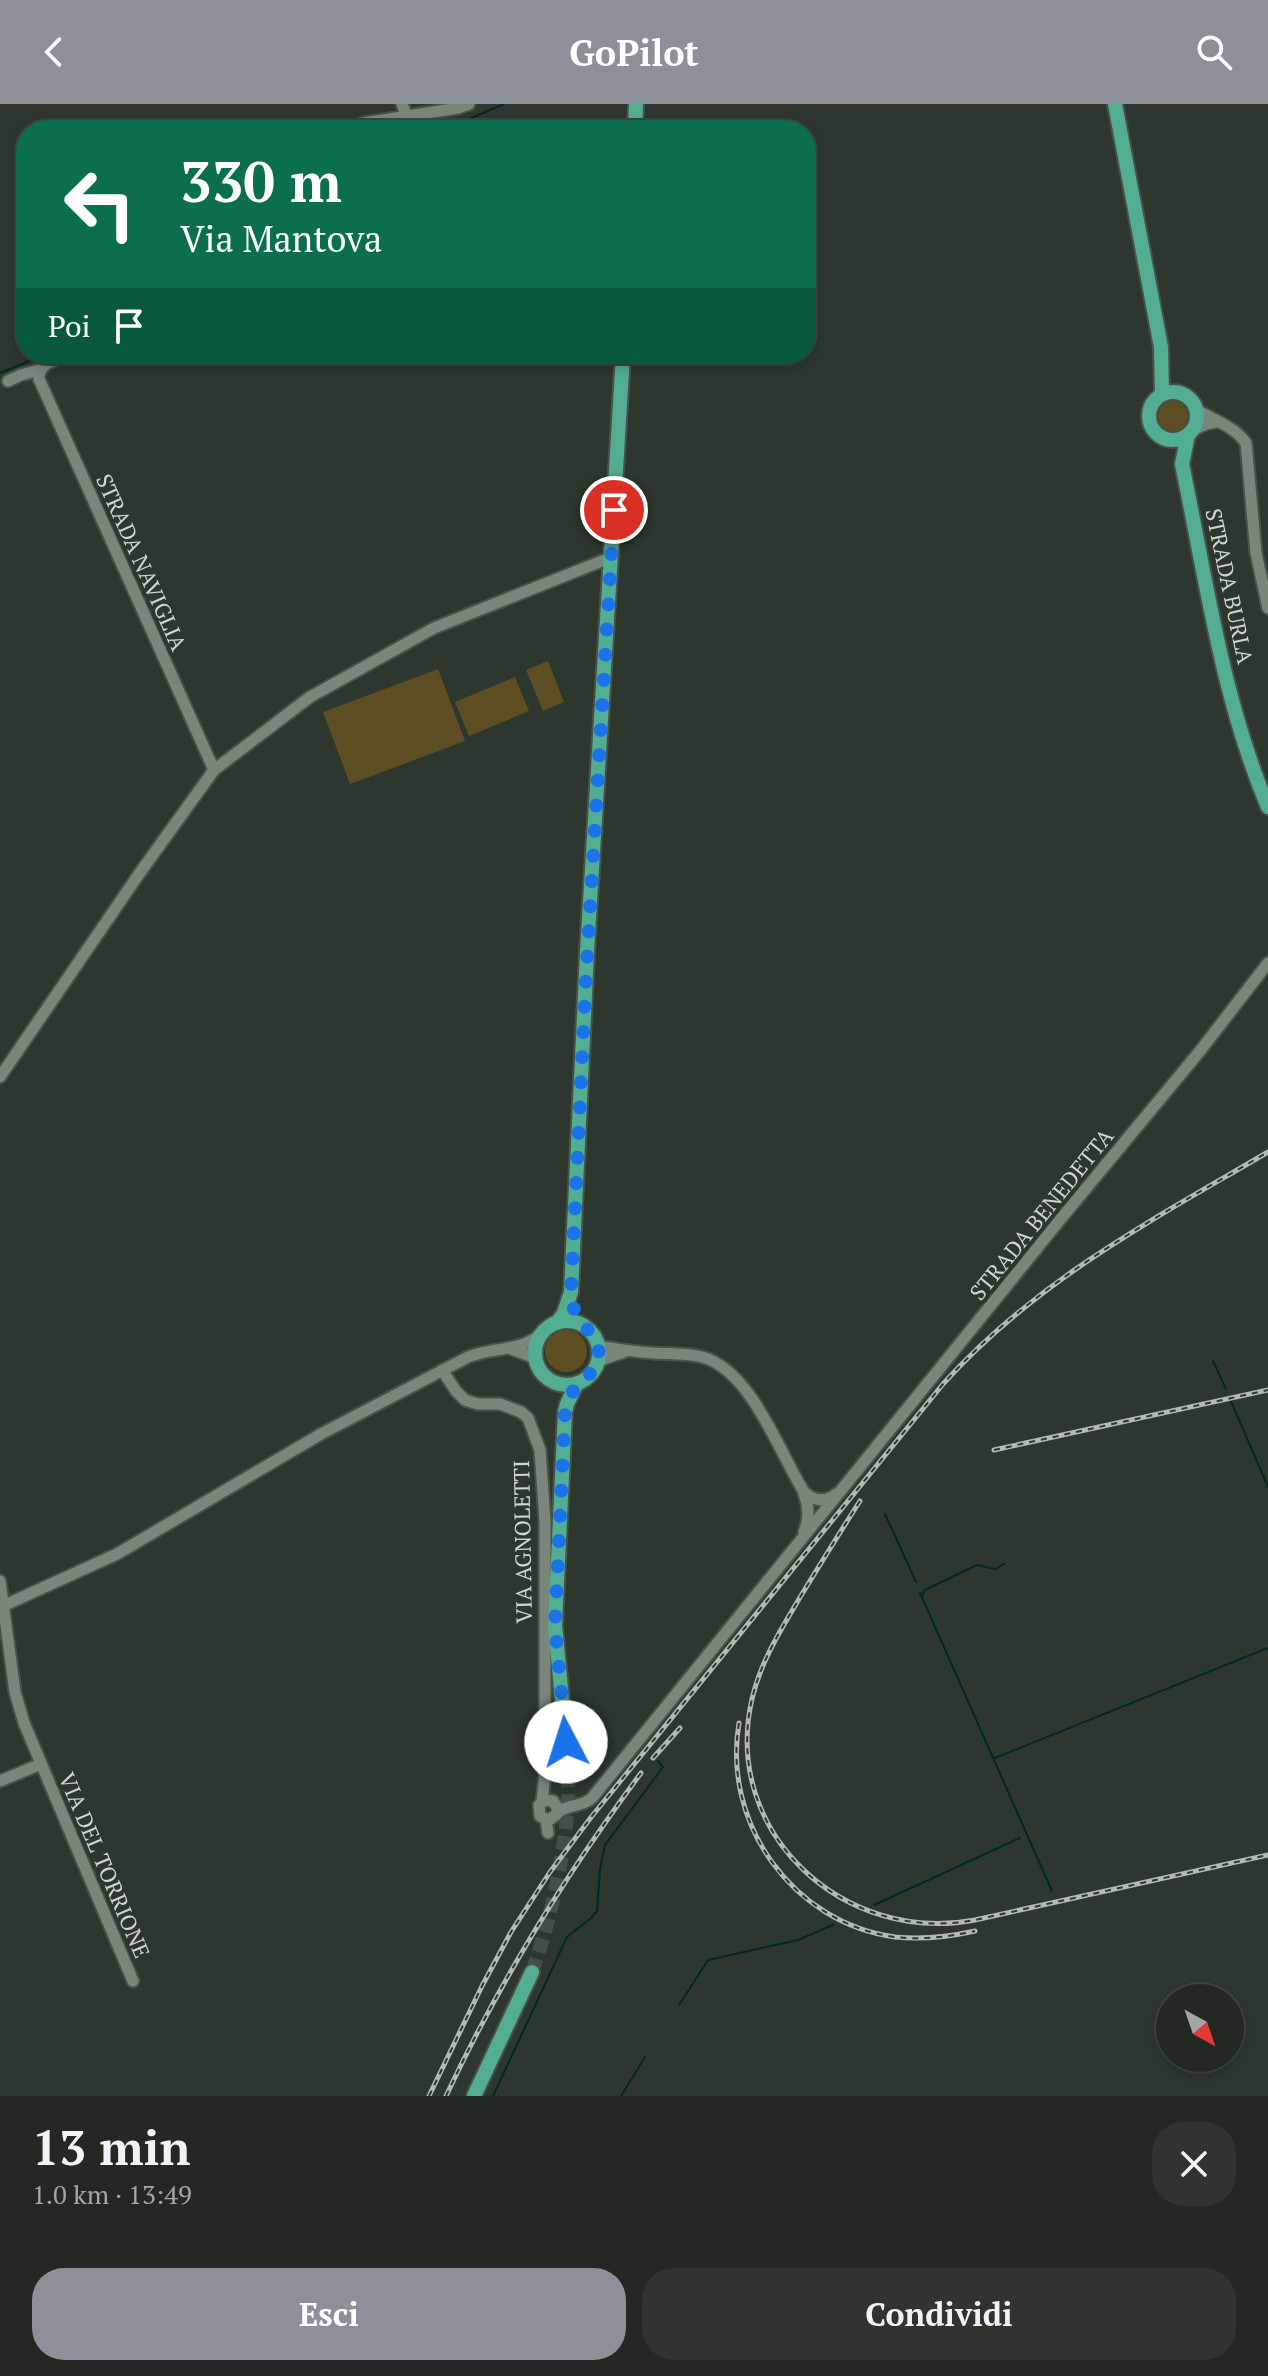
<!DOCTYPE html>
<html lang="it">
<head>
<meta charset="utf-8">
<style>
  :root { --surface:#222922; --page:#2e352f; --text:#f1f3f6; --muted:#a2a6a5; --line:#3f4540; --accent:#8c9099 }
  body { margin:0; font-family:"PT Serif",serif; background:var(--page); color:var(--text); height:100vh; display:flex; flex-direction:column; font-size:30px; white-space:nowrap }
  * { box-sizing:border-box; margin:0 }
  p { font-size:26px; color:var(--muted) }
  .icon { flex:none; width:44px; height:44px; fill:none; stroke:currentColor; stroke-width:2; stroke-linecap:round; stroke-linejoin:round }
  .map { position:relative; height:1992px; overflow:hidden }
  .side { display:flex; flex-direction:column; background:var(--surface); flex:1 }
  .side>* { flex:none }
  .guide { position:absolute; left:16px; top:16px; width:800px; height:244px; border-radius:32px; box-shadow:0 4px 12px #0003,0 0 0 2px var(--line); background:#0b6e4f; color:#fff; overflow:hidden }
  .needle { width:52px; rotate:140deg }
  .controls { position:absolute; left:1156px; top:1880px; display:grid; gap:16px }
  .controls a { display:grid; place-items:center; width:88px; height:88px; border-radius:50%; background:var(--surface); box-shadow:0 4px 12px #0003,0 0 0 2px var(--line); font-size:40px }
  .pin { position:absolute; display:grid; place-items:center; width:68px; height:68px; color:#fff; margin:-34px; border:4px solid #fff; border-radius:50%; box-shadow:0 2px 8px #0007 }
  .me { position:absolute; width:88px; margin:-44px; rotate:355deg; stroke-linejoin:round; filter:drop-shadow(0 0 6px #0008) }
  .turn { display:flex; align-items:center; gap:28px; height:168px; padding:0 32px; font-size:36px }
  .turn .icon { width:104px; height:104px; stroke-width:2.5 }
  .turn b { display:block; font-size:56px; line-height:68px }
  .then { display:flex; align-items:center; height:76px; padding:0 32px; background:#0003; gap:16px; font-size:30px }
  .round { display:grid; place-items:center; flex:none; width:84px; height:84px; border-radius:32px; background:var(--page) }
  .headline { display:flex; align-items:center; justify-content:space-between; height:136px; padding:0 32px }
  h1 { font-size:48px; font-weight:800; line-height:60px }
  .button { display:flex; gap:16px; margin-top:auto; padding:16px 32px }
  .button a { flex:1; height:92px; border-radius:32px; background:var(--accent); color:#fff; font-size:32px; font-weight:800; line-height:92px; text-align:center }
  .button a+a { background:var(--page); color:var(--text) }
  header { display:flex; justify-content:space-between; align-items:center; height:104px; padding:0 32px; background:var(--accent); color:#fff; font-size:36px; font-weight:800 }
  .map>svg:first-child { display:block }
  .green { fill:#5d4f23 }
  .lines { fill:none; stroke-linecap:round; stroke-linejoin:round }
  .stream { stroke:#002728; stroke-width:2 }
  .major-tunnel { stroke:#454f45; stroke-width:14; stroke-dasharray:14 7; stroke-linecap:butt }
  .minor-casing { stroke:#495249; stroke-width:15 }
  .major-casing { stroke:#495249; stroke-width:18 }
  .minor { stroke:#7b867b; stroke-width:11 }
  .major { stroke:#53ad92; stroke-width:14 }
  .rail-casing { stroke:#b3bab2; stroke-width:5 }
  .rail { stroke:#2d372d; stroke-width:2; stroke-dasharray:6; stroke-linecap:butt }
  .route { stroke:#1a73e8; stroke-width:14; stroke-dasharray:0 25.2 }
  .labels { text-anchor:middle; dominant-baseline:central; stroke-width:8; stroke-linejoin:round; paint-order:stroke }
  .street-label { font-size:22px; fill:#d0d6cf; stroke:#2d372d }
</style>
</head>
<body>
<header><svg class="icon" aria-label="back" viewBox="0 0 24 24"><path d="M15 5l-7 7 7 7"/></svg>GoPilot<svg class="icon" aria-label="search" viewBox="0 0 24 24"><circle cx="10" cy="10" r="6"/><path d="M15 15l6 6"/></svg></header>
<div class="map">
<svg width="1268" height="1992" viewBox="0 0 1268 1992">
  <rect width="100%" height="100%" fill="#2d372d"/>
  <path class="green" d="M1158 312a15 15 0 1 1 30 0a15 15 0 1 1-30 0Z
    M548,557L564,598L543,607L526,566Z
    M438,565L465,637L350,680L323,608Z
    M515,573L529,607L469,632L455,598Z
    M545 1247a21 21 0 1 1 42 0a21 21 0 1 1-42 0Z"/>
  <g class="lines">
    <path class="stream" d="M443,26L504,0
      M0,269L46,250
      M1213,1257L1226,1285
      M1230,1295L1268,1383
      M885,1410L916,1478
      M920,1489L1052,1787
      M922,1492L924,1487L927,1485L977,1461L995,1465L1004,1460
      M995,1654L1268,1544
      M874,1801L1020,1734
      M679,1901L708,1856L798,1836L833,1821
      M493,1992L567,1833L591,1814L597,1807L600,1765L605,1741L663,1663L658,1657
      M621,1992L645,1953"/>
    <path class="major-tunnel" d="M532,1868C551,1815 563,1758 568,1701C569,1681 567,1659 566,1638"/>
    <g class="minor-casing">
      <path id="minor" d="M402,0L407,13
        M343,26L364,19L458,4L469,0
        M72,250C58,255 38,258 39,275L214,666
        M8,277L21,271L39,266
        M1197,306C1215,317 1234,322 1246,339L1256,449L1268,504
        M1193,326L1206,320L1216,318
        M0,973L139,770L214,666L310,593L434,524L612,453
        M598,1242C617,1245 635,1248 653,1249C670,1250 687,1249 702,1253C751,1266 779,1348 804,1388C814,1397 825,1399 836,1390
        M511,1245L536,1254
        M598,1257L624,1248
        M442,1266L456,1287L465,1296L478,1300H500L521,1308L528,1314L540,1346L545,1417V1670L542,1697
        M804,1428C809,1416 809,1402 804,1390
        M0,1477L15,1588L24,1619L133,1877
        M5,1501L117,1450L321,1330L468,1253C493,1243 521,1248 542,1229
        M0,1677L41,1660
        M556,1711L558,1705L553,1697L545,1696L539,1701L540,1712L549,1716C553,1714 556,1710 560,1707C570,1700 582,1703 592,1694L1059,1117L1200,947L1268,859
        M546,1716L548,1729"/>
    </g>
    <g class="major-casing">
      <path id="major" d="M1115,0L1161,243L1162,290
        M635,26L636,0
        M1149 312a24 24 0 1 1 48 0a24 24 0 1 1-48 0Z
        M1188,331L1182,360C1206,475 1222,594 1268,703
        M535 1249a32 32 0 1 1 64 0a32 32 0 1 1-64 0Z
        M557,1219L564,1209L571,1188L587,848L623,250
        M566,1638L555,1521L565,1308L567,1300L577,1279
        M474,1992L532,1868"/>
    </g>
    <use href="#minor" class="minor"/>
    <use href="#major" class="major"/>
    <g class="rail-casing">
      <path id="rail" d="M994,1346L1268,1286
        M860,1397C840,1428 821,1459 802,1490C782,1524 761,1556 752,1595C721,1729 844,1841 975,1816L1268,1751
        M739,1619C722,1720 793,1819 895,1833C922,1836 948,1833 975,1827
        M653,1654L680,1624
        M429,1992L482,1882L511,1828L550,1768L592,1712L943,1280C1037,1176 1149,1118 1268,1048
        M446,1992C500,1877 566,1770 641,1669"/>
    </g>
    <use href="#rail" class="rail"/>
  </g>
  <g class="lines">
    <path class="route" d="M566,1638L555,1521L565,1308L567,1300L577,1279L591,1269L598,1257L599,1249L595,1233L583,1221L574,1205L571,1188L586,873L614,406"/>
  </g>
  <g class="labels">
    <g class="street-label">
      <text transform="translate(142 458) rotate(66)">STRADA NAVIGLIA</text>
      <text transform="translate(1230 482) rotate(78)">STRADA BURLA</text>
      <text transform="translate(1041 1110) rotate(-51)">STRADA BENEDETTA</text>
      <text transform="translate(522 1438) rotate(-91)">VIA AGNOLETTI</text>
      <text transform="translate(105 1761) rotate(67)">VIA DEL TORRIONE</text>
    </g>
  </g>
</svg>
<div class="controls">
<a><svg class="needle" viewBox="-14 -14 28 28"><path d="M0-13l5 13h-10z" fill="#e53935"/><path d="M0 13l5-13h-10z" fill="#a2a6a5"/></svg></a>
</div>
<div class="pin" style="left:614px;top:406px;background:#d93025"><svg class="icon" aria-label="arrive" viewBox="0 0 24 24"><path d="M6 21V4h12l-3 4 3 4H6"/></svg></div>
<svg class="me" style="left:566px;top:1638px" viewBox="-20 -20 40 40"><circle r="19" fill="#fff"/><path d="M0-13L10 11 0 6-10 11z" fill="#1a73e8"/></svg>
<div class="guide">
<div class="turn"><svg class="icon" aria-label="left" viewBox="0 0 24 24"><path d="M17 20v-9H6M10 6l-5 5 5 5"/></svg><div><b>330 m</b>Via Mantova</div></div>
<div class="then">Poi<svg class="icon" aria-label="arrive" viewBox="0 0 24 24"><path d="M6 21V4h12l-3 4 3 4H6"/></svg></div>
</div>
</div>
<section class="side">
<div class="headline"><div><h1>13 min</h1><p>1.0 km · 13:49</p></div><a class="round"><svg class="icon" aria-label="close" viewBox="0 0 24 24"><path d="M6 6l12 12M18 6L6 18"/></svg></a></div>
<div class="button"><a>Esci</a><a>Condividi</a></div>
</section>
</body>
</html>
